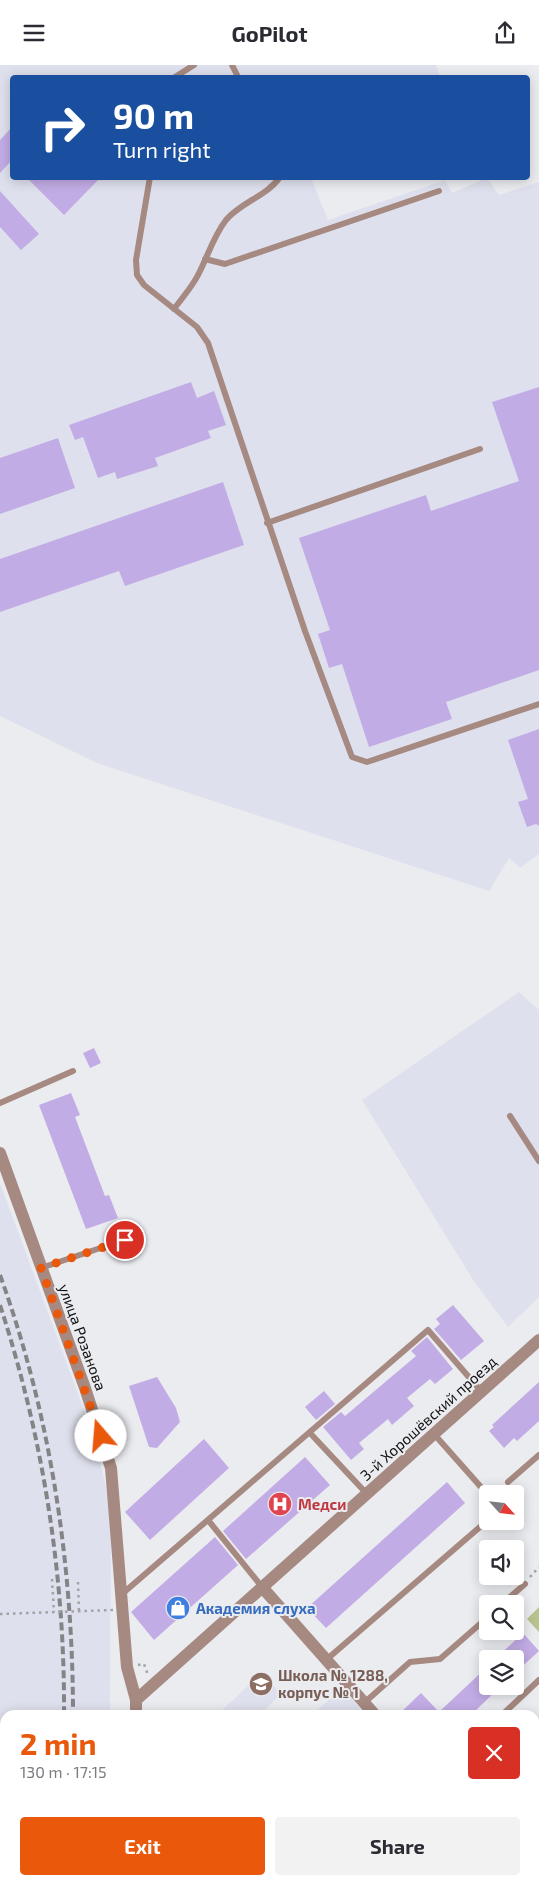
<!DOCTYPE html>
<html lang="en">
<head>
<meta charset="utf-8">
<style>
  :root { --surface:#fff; --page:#f2f2f3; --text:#2b2b33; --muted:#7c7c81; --accent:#ea580c }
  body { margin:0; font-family:"Exo 2",sans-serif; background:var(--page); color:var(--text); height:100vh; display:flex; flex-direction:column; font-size:19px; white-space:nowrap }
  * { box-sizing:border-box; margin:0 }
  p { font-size:16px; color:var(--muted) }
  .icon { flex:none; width:28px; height:28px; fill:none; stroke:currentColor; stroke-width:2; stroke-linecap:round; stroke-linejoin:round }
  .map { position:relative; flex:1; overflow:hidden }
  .panel { position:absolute; left:0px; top:1645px; width:540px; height:175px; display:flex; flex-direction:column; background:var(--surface); border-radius:15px 15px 0 0; box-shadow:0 2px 12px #0003 }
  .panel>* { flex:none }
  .banner { position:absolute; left:10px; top:10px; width:520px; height:105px; border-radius:5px; box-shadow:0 2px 12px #0003; background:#1a4fa0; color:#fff; overflow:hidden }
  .needle { width:32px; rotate:117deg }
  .tools { position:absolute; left:479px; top:1420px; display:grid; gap:10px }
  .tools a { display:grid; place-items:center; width:45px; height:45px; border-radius:5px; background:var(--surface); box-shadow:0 2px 12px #0003; font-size:25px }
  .pin { position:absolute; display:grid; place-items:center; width:42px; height:42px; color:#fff; margin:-21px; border:2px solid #fff; border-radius:50%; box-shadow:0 1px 5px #0007 }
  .me { position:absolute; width:55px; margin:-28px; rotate:342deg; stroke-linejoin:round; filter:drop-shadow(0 0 4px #0008) }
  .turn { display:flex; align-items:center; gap:18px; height:105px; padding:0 20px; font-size:22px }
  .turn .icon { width:65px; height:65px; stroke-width:2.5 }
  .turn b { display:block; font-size:35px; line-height:42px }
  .round { display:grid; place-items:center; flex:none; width:52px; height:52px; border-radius:5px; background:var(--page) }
  .overview { display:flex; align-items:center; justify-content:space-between; height:85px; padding:0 20px }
  h1 { font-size:30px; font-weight:700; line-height:38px; color:var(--accent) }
  .button { display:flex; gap:10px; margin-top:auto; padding:10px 20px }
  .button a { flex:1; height:58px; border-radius:5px; background:var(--accent); color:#fff; font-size:20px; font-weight:700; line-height:58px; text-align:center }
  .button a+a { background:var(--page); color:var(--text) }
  header { display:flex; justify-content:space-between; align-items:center; height:65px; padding:0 20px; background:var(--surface); font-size:22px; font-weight:700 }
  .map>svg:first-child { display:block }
  .built { fill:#dee1ed }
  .green { fill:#b7c38d }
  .building { fill:#c2ace5 }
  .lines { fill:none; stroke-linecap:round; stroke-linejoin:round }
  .path { stroke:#a1a2a5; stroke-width:2.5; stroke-dasharray:2.5 4; stroke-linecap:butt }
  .lane { stroke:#a68980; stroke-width:6 }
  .street { stroke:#a68980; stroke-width:12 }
  .secondary { stroke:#825a4d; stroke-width:12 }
  .rail { stroke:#838486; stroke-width:4; stroke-dasharray:8 4; stroke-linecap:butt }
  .path-bridge { stroke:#a1a2a5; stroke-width:2.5; stroke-dasharray:2.5 4; stroke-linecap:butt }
  .route { stroke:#ea580c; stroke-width:9; stroke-dasharray:0 16.2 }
  .labels { text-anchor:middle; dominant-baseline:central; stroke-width:4; stroke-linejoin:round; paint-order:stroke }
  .street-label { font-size:15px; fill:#111112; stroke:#ebecf0 }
  .health-label { font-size:15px; font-weight:bold; fill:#be3a42; stroke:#ebecf0; text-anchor:start }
  .shop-label { font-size:15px; font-weight:bold; fill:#366cbe; stroke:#ebecf0; text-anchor:start }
  .education-label { font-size:15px; font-weight:bold; fill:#785e54; stroke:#ebecf0; text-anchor:start }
</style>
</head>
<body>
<header><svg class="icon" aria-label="menu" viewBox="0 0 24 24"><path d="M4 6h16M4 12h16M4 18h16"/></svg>GoPilot<svg class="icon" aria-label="share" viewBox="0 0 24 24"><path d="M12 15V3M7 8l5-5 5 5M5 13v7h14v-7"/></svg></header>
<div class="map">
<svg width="539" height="1820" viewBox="0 0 539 1820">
  <rect width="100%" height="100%" fill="#ebecf0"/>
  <path class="built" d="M0,0H436L440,12H12V112L311,113L328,155L445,115L452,128L487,113L499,130L539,117V789L520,803L509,793L489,826L97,698L0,651Z
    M519,927L539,945V1232L508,1262L475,1218L362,1035Z
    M0,1118L83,1342L105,1416L111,1459L110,1650H5V1815H101L100,1820H0Z
    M262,1608L281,1629L259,1650H217Z
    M342,1623L366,1650H312Z
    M264,1815H371L365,1820H269Z"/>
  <path class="green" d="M539,1542V1567L527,1554Z"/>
  <path class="building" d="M12,62V95L0,108V75Z
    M26,112H101L64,150Z
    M0,126L39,169L21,185L0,162Z
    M191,317L197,333L214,326L226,360L208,366L211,373L155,393L158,401L117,414L115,407L98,413L83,372L75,375L69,360Z
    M539,322V605L446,637L452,654L369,682L342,599L329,603L318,569L330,565L299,473L426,430L431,446L519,416L492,337Z
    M58,373L75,423L0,449V393Z
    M223,417L244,480L125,521L119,506L0,547V494Z
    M539,664V761L536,759L527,762L518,737L528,734L508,675Z
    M94,983L101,998L90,1003L83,988Z
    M71,1028L80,1050L75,1052L105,1131L109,1130L118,1153L86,1164L39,1040Z
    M453,1240L484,1276L461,1295L434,1264L440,1259L436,1254Z
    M427,1272L453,1304L435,1319L430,1314L407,1333L414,1341L392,1360L388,1354L359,1378L364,1384L351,1395L323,1362L341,1347L345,1351L416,1291L411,1286Z
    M157,1312L176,1343L180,1357L157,1383L149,1382L129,1321Z
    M539,1317V1356L517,1376L514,1373L504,1383L489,1366L494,1362L492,1360Z
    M324,1326L335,1339L316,1355L305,1342Z
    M204,1374L229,1403L150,1475L125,1447Z
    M305,1392L330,1420L246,1494L223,1466Z
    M447,1417L465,1438L326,1563L307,1543Z
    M215,1472L238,1500L154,1575L131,1547Z
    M523,1568L539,1586L515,1608V1594H495Z
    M488,1601V1621H501L471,1650H398L421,1628L439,1647Z"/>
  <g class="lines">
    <path class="path" d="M530,1512L539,1502
      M52,1514L54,1547
      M78,1517L79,1546
      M138,1600L144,1599L148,1610"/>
    <path class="lane" d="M232,0L238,12
      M175,12L194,0
      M150,112L136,195L137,210L144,220L197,262L208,278L305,566L352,692L367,697L539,639
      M205,194L225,199L439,126
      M174,244C182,233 192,222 198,210C208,191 213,172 226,155C241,137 267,131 280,112
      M267,458L480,384
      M0,1038L73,1006
      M510,1051L539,1096
      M41,1203L142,1169
      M310,1368L367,1429
      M434,1369L488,1430
      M508,1417L539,1390
      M208,1455L262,1522
      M122,1529L428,1265L481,1326
      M502,1539L525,1519
      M326,1595L488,1455
      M364,1638L410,1597L440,1594L488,1552
      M502,1650L539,1615
      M249,1815L253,1820"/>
    <path class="street" d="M0,1088L85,1323L111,1403L127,1602L136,1635V1650
      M262,1522L375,1650
      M136,1635L539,1275
      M120,1820V1815"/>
    <path class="secondary" d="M535,1711L539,1707
      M535,1742L539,1738
      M415,1820L420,1815
      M449,1820L454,1815"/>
    <path class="rail" d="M0,1210C51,1351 73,1501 73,1650
      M0,1240C43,1372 65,1511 64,1650
      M0,1659L5,1722
      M6,1820V1815
      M55,1820L56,1815
      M64,1820L65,1815"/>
    <path class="path-bridge" d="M0,1549L114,1545"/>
  </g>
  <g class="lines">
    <path class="route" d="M101,1371L41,1203L125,1175"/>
  </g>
  <defs>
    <g id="hospital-disc" transform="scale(1.25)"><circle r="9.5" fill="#e0444e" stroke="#ebecf0"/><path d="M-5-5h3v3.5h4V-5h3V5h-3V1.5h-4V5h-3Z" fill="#fff"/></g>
    <g id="shop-disc" transform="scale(1.25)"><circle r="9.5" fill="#3f7fe0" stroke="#ebecf0"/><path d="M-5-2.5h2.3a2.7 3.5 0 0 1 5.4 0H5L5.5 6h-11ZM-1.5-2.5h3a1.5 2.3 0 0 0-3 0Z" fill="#fff"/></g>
    <g id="school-disc" transform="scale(1.25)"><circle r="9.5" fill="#8d6e63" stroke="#ebecf0"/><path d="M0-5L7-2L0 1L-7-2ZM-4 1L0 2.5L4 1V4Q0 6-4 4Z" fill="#fff"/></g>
  </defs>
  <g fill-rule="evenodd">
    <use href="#hospital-disc" x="280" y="1439"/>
    <use href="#shop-disc" x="178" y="1543"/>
    <use href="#school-disc" x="261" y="1619"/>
  </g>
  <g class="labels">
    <g class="street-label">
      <text transform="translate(83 1272) rotate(70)">улица Розанова</text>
      <text transform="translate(428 1353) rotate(-42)">3-й Хорошёвский проезд</text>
    </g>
    <g class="health-label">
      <text x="298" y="1439">Медси</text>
    </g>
    <g class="shop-label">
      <text x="196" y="1543">Академия слуха</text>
    </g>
    <g class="education-label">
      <text x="278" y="1610">Школа № 1288,<tspan x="278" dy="17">корпус № 1</tspan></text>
    </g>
  </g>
</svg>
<div class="tools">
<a><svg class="needle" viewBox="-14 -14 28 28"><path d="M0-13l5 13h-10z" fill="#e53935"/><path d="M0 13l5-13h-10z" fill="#7c7c81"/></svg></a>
<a><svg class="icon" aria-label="sound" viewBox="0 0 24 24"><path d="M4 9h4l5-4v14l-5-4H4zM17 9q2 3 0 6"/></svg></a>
<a><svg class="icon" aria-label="search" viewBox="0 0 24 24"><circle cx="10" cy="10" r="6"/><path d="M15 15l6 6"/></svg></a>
<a><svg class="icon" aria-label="layers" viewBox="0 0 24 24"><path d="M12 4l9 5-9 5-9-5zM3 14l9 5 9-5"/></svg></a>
</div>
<div class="pin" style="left:125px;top:1175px;background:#d93025"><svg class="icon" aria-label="arrive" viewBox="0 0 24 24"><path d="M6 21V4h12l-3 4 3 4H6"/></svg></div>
<svg class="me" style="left:101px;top:1371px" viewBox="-20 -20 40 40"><circle r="19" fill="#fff"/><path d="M0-13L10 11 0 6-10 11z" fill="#ea580c"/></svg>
<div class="banner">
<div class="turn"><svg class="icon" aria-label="right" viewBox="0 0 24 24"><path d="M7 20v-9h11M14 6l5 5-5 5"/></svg><div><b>90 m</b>Turn right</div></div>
</div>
<section class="panel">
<div class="overview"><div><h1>2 min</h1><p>130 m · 17:15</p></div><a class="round" style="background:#d93025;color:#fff"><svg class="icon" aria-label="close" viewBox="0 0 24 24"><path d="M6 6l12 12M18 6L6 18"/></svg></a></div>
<div class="button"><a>Exit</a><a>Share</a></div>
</section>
</div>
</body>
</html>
